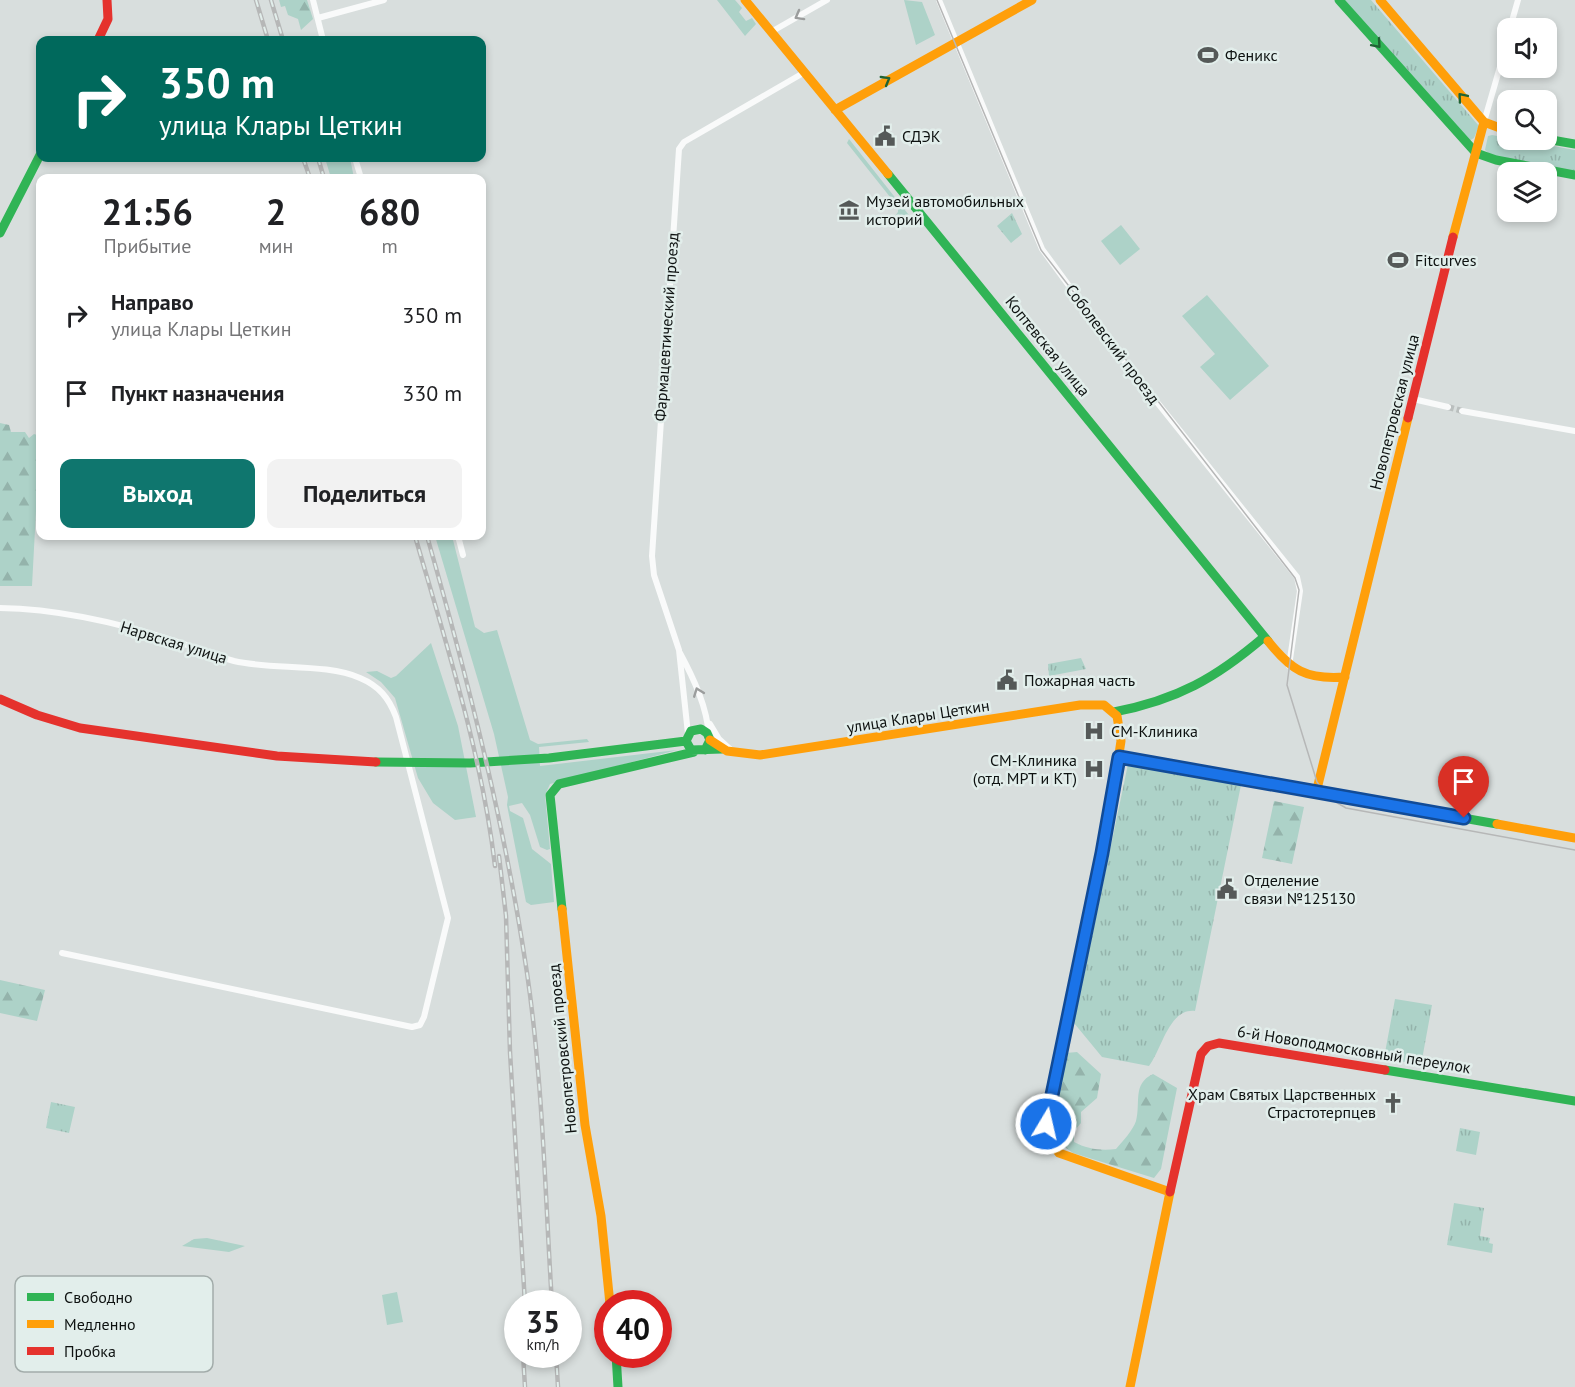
<!DOCTYPE html>
<html lang="ru">
<head>
<meta charset="utf-8">
<style>
  :root { --surface:#fff; --page:#f2f2f2; --text:#202124; --muted:#757577; --accent:#0f766e }
  body { margin:0; font-family:"PT Sans",sans-serif; background:var(--page); color:var(--text); height:100vh; display:flex; flex-direction:column; font-size:22px; white-space:nowrap }
  * { box-sizing:border-box; margin:0 }
  p { font-size:20px; color:var(--muted) }
  .icon { flex:none; width:33px; height:33px; fill:none; stroke:currentColor; stroke-width:2; stroke-linecap:round; stroke-linejoin:round }
  .map { position:relative; flex:1; overflow:hidden }
  .panel { position:absolute; left:36px; top:174px; width:450px; height:366px; display:flex; flex-direction:column; background:var(--surface); border-radius:12px; box-shadow:0 3px 9px #0003 }
  .panel>* { flex:none }
  .guide { position:absolute; left:36px; top:36px; width:450px; height:126px; border-radius:12px; box-shadow:0 3px 9px #0003; background:#00695c; color:#fff; overflow:hidden }
  .controls { position:absolute; left:1497px; top:18px; display:grid; gap:12px }
  .controls a { display:grid; place-items:center; width:60px; height:60px; border-radius:12px; background:var(--surface); box-shadow:0 3px 9px #0003; font-size:30px }
  .speed { position:absolute; left:504px; top:1290px; display:flex; gap:12px; font-size:30px; font-weight:700; text-align:center }
  .speed>* { display:grid; place-content:center; width:78px; height:78px; border-radius:50%; background:var(--surface); box-shadow:0 3px 9px #0003; line-height:1 }
  .speed small { font-size:15px; font-weight:400 }
  .speed .limit { border:9px solid #d22; background:#fff; color:#111 }
  .pin { position:absolute; display:grid; place-items:center; width:51px; height:51px; color:#fff; margin:-62px -26px; border-radius:50% 50% 50% 0; rotate:-45deg; box-shadow:0 0 6px #0007 }
  .pin .icon { rotate:45deg }
  .me { position:absolute; width:66px; margin:-33px; rotate:9deg; stroke-linejoin:round; filter:drop-shadow(0 0 4px #0008) }
  .turn { display:flex; align-items:center; gap:21px; height:126px; padding:0 24px; font-size:27px }
  .turn .icon { width:78px; height:78px; stroke-width:2.5 }
  .turn b { display:block; font-size:42px; line-height:51px }
  .eta { display:flex; justify-content:space-evenly; align-items:center; height:102px; text-align:center }
  .eta b { font-size:36px; font-weight:700; line-height:42px }
  .action { display:flex; gap:12px; margin-top:auto; padding:12px 24px }
  .action a { flex:1; height:69px; border-radius:12px; background:var(--accent); color:#fff; font-size:24px; font-weight:700; line-height:69px; text-align:center }
  .action a+a { background:var(--page); color:var(--text) }
  ul { padding:0; list-style:none }
  li { display:flex; align-items:center; gap:18px; height:78px; padding:0 24px }
  li div { flex:1 }
  li b { display:block; font-size:22px }
  li em { font-style:normal }
  .map>svg:first-child { display:block }
  .grass { fill:#add2c8 }
  .forest { fill:url(#forest-firs) }
  .park { fill:url(#park-tufts) }
  .lines { fill:none; stroke-linecap:round; stroke-linejoin:round }
  .street-tunnel { stroke:#babfbe; stroke-width:6; stroke-dasharray:6 3; stroke-linecap:butt }
  .street { stroke:#f9fafa; stroke-width:6 }
  .fast { stroke:#30b455; stroke-width:9 }
  .slow { stroke:#ff9f0a; stroke-width:9 }
  .jam { stroke:#e5322d; stroke-width:9 }
  .tram { stroke:#b6b7b7; stroke-width:1.5 }
  .rail-casing { stroke:#b6b7b7; stroke-width:4.5 }
  .rail { stroke:#e2eeeb; stroke-width:2; stroke-dasharray:7; stroke-linecap:butt }
  .oneway { stroke:#9b9d9d }
  .oneway2 { stroke:#1f6333 }
  .route-casing { stroke:#114b97; stroke-width:15 }
  .route { stroke:#1a73e8; stroke-width:10 }
  .labels { text-anchor:middle; dominant-baseline:central; stroke-width:5; stroke-linejoin:round; paint-order:stroke }
  .poi-label { font-size:16px; fill:#0e1211; stroke:#e2eeeb; text-anchor:start }
  .street-label { font-size:16px; fill:#0e1211; stroke:#e2eeeb }
  .key { fill:#e2eeeb; stroke:#a2acaa; stroke-width:1.5 }
  .key-label { font-size:16px; fill:#0e1211 }
</style>
</head>
<body>
<div class="map">
<svg width="1575" height="1387" viewBox="0 0 1575 1387">
  <defs>
    <pattern id="forest-firs" width="22" height="20" patternUnits="userSpaceOnUse" patternTransform="scale(1.5)"><rect width="22" height="20" fill="#add2c8"/><path d="M5 1l3.5 6h-7zM16 11l3.5 6h-7z" fill="#94b3ab"/></pattern>
    <pattern id="park-tufts" width="24" height="20" patternUnits="userSpaceOnUse" patternTransform="scale(1.5)"><rect width="24" height="20" fill="#add2c8"/><path d="M3 7l-1-3M5 7V3M7 7l1-3M15 17l-1-3M17 17v-4M19 17l1-3" fill="none" stroke="#94b3ab"/></pattern>
  </defs>
  <rect width="100%" height="100%" fill="#d8dedd"/>
  <path class="grass" d="M717,0H735L742,8L739,12L746,21L752,18L756,24L745,36Z
    M904,0L922,2L935,35L916,45Z
    M849,139L912,219L909,224L904,226L895,216L898,212V207L847,143Z
    M325,158H350L354,178H331Z
    M1121,225L1140,249L1120,265L1101,241Z
    M1207,295L1269,366L1230,400L1200,367L1215,354L1182,316Z
    M435,536H452L475,627L484,633L497,630L530,740L538,744L587,739L589,742L539,747L540,766L677,750L550,784L545,795L550,849L547,850L540,847L530,815L522,803L509,806L510,811L523,818L532,849L551,864L554,902L531,905L526,902L507,805L508,797L494,734Z
    M431,643L458,726L476,817L455,820L433,803L418,778L395,698L381,682L366,672L377,671L391,678L396,676Z
    M397,1292L403,1322L387,1325L382,1295Z"/>
  <path class="forest" d="M279,0H307L313,19L301,30L298,19L288,15L285,6L281,7Z
    M0,423L9,425L11,432H25L29,438L34,434L40,436L32,586H0Z
    M1274,801L1304,807L1292,864L1262,858Z
    M0,980L45,990L37,1021L0,1013Z
    M1077,1052L1101,1074L1097,1098L1081,1112V1123L1074,1131V1142C1087,1149 1101,1151 1116,1149C1123,1141 1133,1130 1136,1121C1141,1102 1132,1084 1153,1074L1177,1088L1161,1169L1154,1178L1073,1153L1055,1140L1051,1119L1066,1053Z"/>
  <path class="park" d="M1343,0H1371L1479,126L1474,138L1469,141Z
    M1492,135L1575,150V172L1493,157L1485,150L1488,136Z
    M1012,213L1022,234L1011,243L997,226Z
    M1081,658L1086,669L1049,676L1048,664Z
    M1128,764L1241,785L1195,1011C1169,1008 1162,1049 1149,1066L1102,1057L1074,1023Z
    M1395,999L1432,1005L1421,1065L1384,1058Z
    M51,1102L75,1107L69,1133L46,1128Z
    M1460,1128L1480,1132L1476,1155L1456,1151Z
    M1454,1203L1484,1208L1480,1236L1490,1238L1489,1243L1493,1244L1492,1253L1447,1245Z
    M207,1238L245,1246L229,1252L182,1246L194,1239Z"/>
  <g class="lines">
    <path class="street-tunnel" d="M1448,407L1462,411"/>
    <path class="street" d="M313,0L323,40
      M939,0L1042,249L1124,361L1297,577L1300,591L1289,666
      M318,18L384,0
      M1510,28L1518,0
      M771,32L827,0
      M1484,122L1508,39
      M355,158L361,178
      M1413,399L1448,407
      M1462,411L1575,431
      M458,536L463,555
      M0,608C61,609 120,623 178,642C197,648 215,656 234,661C272,670 326,663 360,678C379,686 389,698 396,717L448,918L424,1017L420,1025L412,1027L62,953
      M680,653C694,679 707,707 709,736
      M710,724L719,739L731,750
      M688,734L679,650L654,575L652,556L679,149L684,142L805,72"/>
    <path class="fast" d="M1339,0L1476,153L1496,160L1575,175
      M1546,139L1575,144
      M888,174L1268,641
      M0,233L40,155
      M1114,712C1177,700 1216,678 1264,637
      M705,750L710,740L707,733L701,729L691,731L686,741L691,750L722,749
      M1119,757L1497,824
      M376,762L470,763L549,758L686,741
      M562,909L550,795L559,784L694,752
      M1385,1070L1575,1101
      M1053,1145L1048,1138L1046,1124L1113,793
      M616,1354L618,1387"/>
    <path class="slow" d="M745,0L888,174
      M1380,0L1484,122L1508,131
      M835,110L1032,0
      M1453,237L1484,122
      M1268,641C1291,670 1306,680 1345,677
      M710,740L727,751L760,755L1080,705H1104L1117,716L1121,741L1113,793
      M1316,793L1408,418
      M1497,824L1575,838
      M562,909L585,1125L601,1216L610,1304
      M1053,1145L1059,1153L1170,1192L1130,1387"/>
    <path class="jam" d="M98,40L108,19L107,0
      M1408,418L1453,237
      M0,699L37,715L80,728L277,756L376,762
      M1170,1192L1201,1054L1208,1046L1219,1043L1385,1070"/>
    <path class="tram" d="M937,0L1041,250L1295,578L1299,590L1287,685L1317,782L1329,798L1346,808L1575,850"/>
    <g class="rail-casing">
      <path id="rail" d="M256,0L268,40
        M271,0L283,40
        M303,158L310,178
        M318,158L324,178
        M415,536C446,643 482,755 495,866
        M427,536C468,680 505,825 527,973C543,1082 545,1194 552,1304
        M499,856L506,916L510,1052L525,1304
        M523,1354L525,1387
        M556,1354L558,1387"/>
    </g>
    <use href="#rail" class="rail"/>
  </g>
  <defs><path id="oneway-chevron" d="M-2-3.5L2.5 0L-2 3.5" fill="none" stroke-width="1.6" stroke-linecap="round" stroke-linejoin="round" transform="scale(1.5)"/></defs>
  <g class="oneway">
    <use href="#oneway-chevron" transform="translate(799 16) rotate(151)"/>
    <use href="#oneway-chevron" transform="translate(698 692) rotate(-111)"/>
  </g>
  <g class="oneway2">
    <use href="#oneway-chevron" transform="translate(1377 44) rotate(49)"/>
    <use href="#oneway-chevron" transform="translate(886 80) rotate(-30)"/>
    <use href="#oneway-chevron" transform="translate(1462 97) rotate(-130)"/>
  </g>
  <g class="lines">
    <g class="route-casing">
      <path id="route" d="M1046,1124L1102,853L1119,757L1464,818"/>
    </g>
    <use href="#route" class="route"/>
  </g>
  <defs>
    <g id="stadium-bare" transform="scale(1.62)"><path d="M0-5a6.5 5 0 1 0 0 10a6.5 5 0 1 0 0-10ZM-3.5-1.8h7v3.6h-7Z" fill="#555958" stroke="#e2eeeb" stroke-width="2.5" paint-order="stroke"/></g>
    <g id="civic-bare" transform="scale(1.62)"><path d="M-.6-6.5H3V-4.5H.6V-3L4-1V1h2V6H-6V1h2V-1L-.6-3ZM-1.2 2.5V6h2.4V2.5Z" fill="#555958" stroke="#e2eeeb" stroke-width="2.5" paint-order="stroke"/></g>
    <g id="museum-bare" transform="scale(1.62)"><path d="M0-6L6-3V-2H-6V-3ZM-5-1h2V3h-2ZM-1-1h2V3h-2ZM3-1h2V3H3ZM-6 4H6V6H-6Z" fill="#555958" stroke="#e2eeeb" stroke-width="2.5" paint-order="stroke"/></g>
    <g id="hospital-bare" transform="scale(1.62)"><path d="M-5-5h3v3.5h4V-5h3V5h-3V1.5h-4V5h-3Z" fill="#555958" stroke="#e2eeeb" stroke-width="2.5" paint-order="stroke"/></g>
    <g id="church-bare" transform="scale(1.62)"><path d="M-1.2-6h2.4v3.5h3.3v2.4h-3.3V6h-2.4V-.1h-3.3v-2.4h3.3Z" fill="#555958" stroke="#e2eeeb" stroke-width="2.5" paint-order="stroke"/></g>
  </defs>
  <g fill-rule="evenodd">
    <use href="#stadium-bare" x="1208" y="55"/>
    <use href="#civic-bare" x="885" y="136"/>
    <use href="#museum-bare" x="849" y="210"/>
    <use href="#stadium-bare" x="1398" y="260"/>
    <use href="#civic-bare" x="1007" y="680"/>
    <use href="#hospital-bare" x="1094" y="731"/>
    <use href="#hospital-bare" x="1094" y="769"/>
    <use href="#civic-bare" x="1227" y="889"/>
    <use href="#church-bare" x="1393" y="1103"/>
  </g>
  <g class="labels">
    <g class="poi-label">
      <text x="1225" y="55">Феникс</text>
      <text x="902" y="136">СДЭК</text>
      <text x="866" y="201">Музей автомобильных<tspan x="866" dy="18">историй</tspan></text>
      <text x="1415" y="260">Fitcurves</text>
      <text x="1024" y="680">Пожарная часть</text>
      <text x="1111" y="731">СМ-Клиника</text>
      <text x="1077" y="760" text-anchor="end">СМ-Клиника<tspan x="1077" dy="18">(отд. МРТ и КТ)</tspan></text>
      <text x="1244" y="880">Отделение<tspan x="1244" dy="18">связи №125130</tspan></text>
      <text x="1376" y="1094" text-anchor="end">Храм Святых Царственных<tspan x="1376" dy="18">Страстотерпцев</tspan></text>
    </g>
    <g class="street-label">
      <text transform="translate(666 327) rotate(-86)">Фармацевтический проезд</text>
      <text transform="translate(1113 344) rotate(53)">Соболевский проезд</text>
      <text transform="translate(1048 346) rotate(51)">Коптевская улица</text>
      <text transform="translate(1394 412) rotate(-76)">Новопетровская улица</text>
      <text transform="translate(174 642) rotate(17)">Нарвская улица</text>
      <text transform="translate(918 716) rotate(-9)">улица Клары Цеткин</text>
      <text transform="translate(562 1049) rotate(-96)">Новопетровский проезд</text>
      <text transform="translate(1354 1049) rotate(9)">6-й Новоподмосковный переулок</text>
    </g>
  </g>
  <rect x="15" y="1276" width="198" height="96" rx="9" class="key"/>
  <rect x="27" y="1293" width="27" height="8" fill="#30b455"/>
  <rect x="27" y="1320" width="27" height="8" fill="#ff9f0a"/>
  <rect x="27" y="1347" width="27" height="8" fill="#e5322d"/>
  <g class="key-label">
    <text x="64" y="1303">Свободно</text>
    <text x="64" y="1330">Медленно</text>
    <text x="64" y="1357">Пробка</text>
  </g>
</svg>
<div class="controls">
<a><svg class="icon" aria-label="sound" viewBox="0 0 24 24"><path d="M4 9h4l5-4v14l-5-4H4zM17 9q2 3 0 6"/></svg></a>
<a><svg class="icon" aria-label="search" viewBox="0 0 24 24"><circle cx="10" cy="10" r="6"/><path d="M15 15l6 6"/></svg></a>
<a><svg class="icon" aria-label="layers" viewBox="0 0 24 24"><path d="M12 4l9 5-9 5-9-5zM3 14l9 5 9-5"/></svg></a>
</div>
<div class="speed"><div>35<small>km/h</small></div><div class="limit">40</div></div>
<div class="pin" style="left:1464px;top:818px;background:#d93025"><svg class="icon" aria-label="arrive" viewBox="0 0 24 24"><path d="M6 21V4h12l-3 4 3 4H6"/></svg></div>
<svg class="me" style="left:1046px;top:1124px" viewBox="-20 -20 40 40"><circle r="17" fill="#1a73e8" stroke="#fff" stroke-width="3"/><path d="M0-11L8 9 0 5-8 9z" fill="#fff"/></svg>
<div class="guide">
<div class="turn"><svg class="icon" aria-label="right" viewBox="0 0 24 24"><path d="M7 20v-9h11M14 6l5 5-5 5"/></svg><div><b>350 m</b>улица Клары Цеткин</div></div>
</div>
<section class="panel">
<div class="eta">
<div><b>21:56</b><p>Прибытие</p></div>
<div><b>2</b><p>мин</p></div>
<div><b>680</b><p>m</p></div>
</div>
<ul>
<li><svg class="icon" aria-label="right" viewBox="0 0 24 24"><path d="M7 20v-9h11M14 6l5 5-5 5"/></svg><div><b>Направо</b><p>улица Клары Цеткин</p></div><em>350 m</em></li>
<li><svg class="icon" aria-label="arrive" viewBox="0 0 24 24"><path d="M6 21V4h12l-3 4 3 4H6"/></svg><div><b>Пункт назначения</b></div><em>330 m</em></li>
</ul>
<div class="action"><a>Выход</a><a>Поделиться</a></div>
</section>
</div>
</body>
</html>
